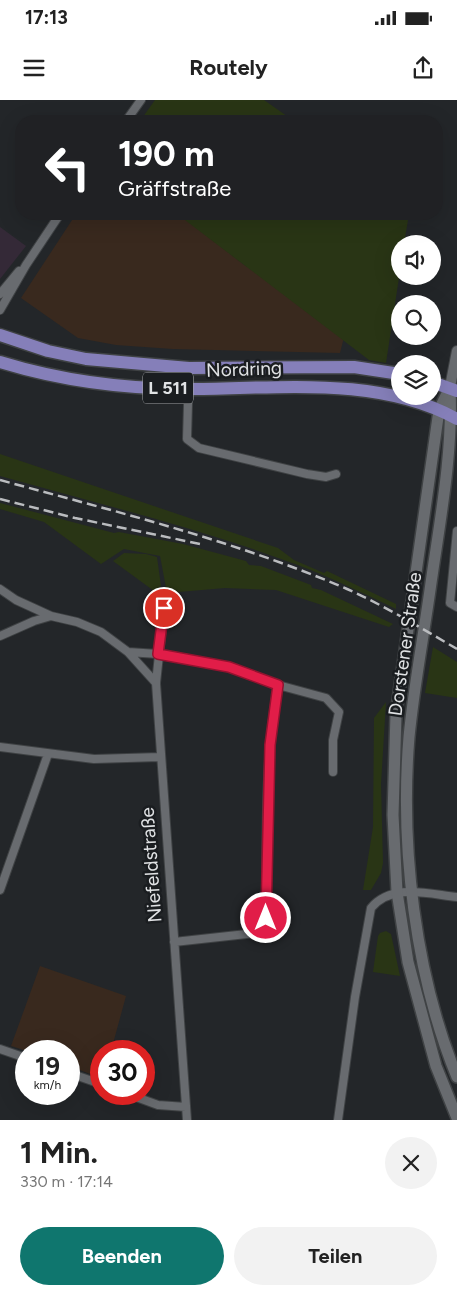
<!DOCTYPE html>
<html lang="de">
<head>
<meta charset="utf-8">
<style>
  :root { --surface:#fff; --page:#f2f2f2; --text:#222; --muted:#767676; --accent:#0f766e }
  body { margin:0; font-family:Figtree,sans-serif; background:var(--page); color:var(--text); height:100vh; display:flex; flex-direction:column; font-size:19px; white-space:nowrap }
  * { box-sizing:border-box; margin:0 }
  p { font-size:16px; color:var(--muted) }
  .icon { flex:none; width:28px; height:28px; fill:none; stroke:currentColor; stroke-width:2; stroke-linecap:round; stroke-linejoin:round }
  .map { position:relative; height:1020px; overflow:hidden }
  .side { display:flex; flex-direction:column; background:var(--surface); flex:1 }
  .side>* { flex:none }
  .hud { position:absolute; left:15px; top:15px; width:428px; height:105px; border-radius:20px; box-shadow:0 5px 20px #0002; background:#202124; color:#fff; overflow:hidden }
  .tools { position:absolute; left:391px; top:135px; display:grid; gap:10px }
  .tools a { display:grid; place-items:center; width:50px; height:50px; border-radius:50%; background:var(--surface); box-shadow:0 5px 20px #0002; font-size:25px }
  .speed { position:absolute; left:15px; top:940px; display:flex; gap:10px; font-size:25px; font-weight:700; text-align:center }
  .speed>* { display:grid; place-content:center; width:65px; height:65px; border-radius:50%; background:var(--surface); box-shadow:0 5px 20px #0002; line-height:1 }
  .speed small { font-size:12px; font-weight:400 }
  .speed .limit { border:8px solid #d22; background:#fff; color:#111 }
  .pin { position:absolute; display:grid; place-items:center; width:42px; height:42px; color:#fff; margin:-21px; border:2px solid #fff; border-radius:50%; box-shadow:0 1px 5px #0007 }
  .me { position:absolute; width:55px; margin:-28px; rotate:0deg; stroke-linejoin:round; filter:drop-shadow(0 0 4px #0008) }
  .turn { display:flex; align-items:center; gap:18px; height:105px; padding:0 20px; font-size:22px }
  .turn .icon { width:65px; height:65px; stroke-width:2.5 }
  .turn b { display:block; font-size:35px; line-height:42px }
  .round { display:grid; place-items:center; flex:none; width:52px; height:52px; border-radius:26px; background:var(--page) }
  .headline { display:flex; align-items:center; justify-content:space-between; height:85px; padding:0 20px }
  h1 { font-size:30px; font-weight:700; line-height:38px }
  .button { display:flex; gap:10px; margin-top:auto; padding:10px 20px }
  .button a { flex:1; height:58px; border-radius:30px; background:var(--accent); color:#fff; font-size:20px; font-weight:700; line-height:58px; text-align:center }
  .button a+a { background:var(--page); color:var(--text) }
  .status { display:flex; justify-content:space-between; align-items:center; height:35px; padding:0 25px; background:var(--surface); direction:ltr }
  .status svg { height:14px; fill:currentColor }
  header { display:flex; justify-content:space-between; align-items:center; height:65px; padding:0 20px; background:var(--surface); font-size:22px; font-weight:700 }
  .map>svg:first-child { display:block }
  .commercial { fill:#342937 }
  .education { fill:#39291e }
  .green { fill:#293515 }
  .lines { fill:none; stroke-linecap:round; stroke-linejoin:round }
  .minor-casing { stroke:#3f4244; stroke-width:10 }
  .tertiary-casing { stroke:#3f4244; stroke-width:12 }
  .secondary-casing { stroke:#3f4244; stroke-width:14 }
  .primary-casing { stroke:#3f4244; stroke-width:15 }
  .minor { stroke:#686b6f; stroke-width:8 }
  .tertiary { stroke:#686b6f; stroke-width:10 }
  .secondary { stroke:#686b6f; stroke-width:11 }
  .primary { stroke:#857fb9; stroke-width:12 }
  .rail { stroke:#babcbf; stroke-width:2.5; stroke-dasharray:10 5; stroke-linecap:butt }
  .route-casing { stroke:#92132f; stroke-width:12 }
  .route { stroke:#e11d48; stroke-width:9 }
  .labels { text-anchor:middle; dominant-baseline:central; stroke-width:5; stroke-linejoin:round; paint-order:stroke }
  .shield { fill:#1a1d20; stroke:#a5a7a9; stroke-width:1 }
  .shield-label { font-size:18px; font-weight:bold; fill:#e0e2e4 }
  .street-label { font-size:19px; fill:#e0e2e4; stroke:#1a1d20 }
</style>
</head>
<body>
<div class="status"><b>17:13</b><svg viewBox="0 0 49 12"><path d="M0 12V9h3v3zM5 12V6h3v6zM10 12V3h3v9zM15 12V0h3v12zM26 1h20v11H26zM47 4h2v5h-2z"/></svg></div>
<header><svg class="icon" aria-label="menu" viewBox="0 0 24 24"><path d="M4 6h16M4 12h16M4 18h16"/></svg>Routely<svg class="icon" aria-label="share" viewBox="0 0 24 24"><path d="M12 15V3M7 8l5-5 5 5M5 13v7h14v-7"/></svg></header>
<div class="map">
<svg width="457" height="1020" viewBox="0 0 457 1020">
  <rect width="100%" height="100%" fill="#232629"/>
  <path class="commercial" d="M0,127L26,146L0,179Z"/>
  <path class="education" d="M76,114H179L243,164L322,216L345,233L340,253L173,249L116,245L78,238L21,198Z
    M40,866L126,896L111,951H101V978L69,966V951H27L11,946Z"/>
  <path class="green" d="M155,0H264L294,21H140Z
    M177,114H409L404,144H400V171L386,263L369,260Z
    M0,354L278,448L294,460L324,473L327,471L396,504V509C363,493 330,477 295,464C199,428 99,404 0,376Z
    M0,403L114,433L119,432L183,444L246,461L249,465L261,466L311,485L312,488L321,490L393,524L389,527L276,490L225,488L167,493L160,456L124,449L101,464L44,422L0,409Z
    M124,453L146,454L157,457L161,486L154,491L113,461Z
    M433,547L457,562V598L425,593Z
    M386,602L381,684L383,763L381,773L371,790H363L373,727L374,618Z
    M386,831L391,834L400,876L373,872L378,836L380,833Z"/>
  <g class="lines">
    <g class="minor-casing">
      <path id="minor" d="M126,21L141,0
        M0,194L19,171
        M0,210L26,165L60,114
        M189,268L187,339L199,348L307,374L326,377L336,374
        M457,431L450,503L457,507
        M0,489L16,500L51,516L77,522L101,532L128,552L158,554L229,567L278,585L326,598L339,612L333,640V672
        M164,508L156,583L187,1020
        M0,536L34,521L51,516
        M128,552L156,583
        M0,647L94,659L160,657
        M0,790L48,654
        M174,842L256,833L263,829L266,818C267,740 264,662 278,585
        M0,949L26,958
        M69,973L101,984
        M128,994L158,1005L186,1007
        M338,1020L355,897L371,808C392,783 428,794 457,797"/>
    </g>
    <g class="tertiary-casing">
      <path id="tertiary" d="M450,287L457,251"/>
    </g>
    <g class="secondary-casing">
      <path id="secondary" d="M450,287L439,310L396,614L393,715L397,792L408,862L436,966L457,1018
        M450,289C453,353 440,420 431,483C424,534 414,585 409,637C400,747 415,875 457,977"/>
    </g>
    <g class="primary-casing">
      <path id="primary" d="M0,235L48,251L86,259L189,268L354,267L400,274
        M0,262C62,281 123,289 188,289C275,289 377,275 457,319
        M432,282L457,291"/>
    </g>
    <use href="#minor" class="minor"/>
    <use href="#tertiary" class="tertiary"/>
    <use href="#secondary" class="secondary"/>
    <use href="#primary" class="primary"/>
    <path class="rail" d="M0,380C117,412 236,441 347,489C385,506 421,528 457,549
      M0,399L75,418L200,444"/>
  </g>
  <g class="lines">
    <g class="route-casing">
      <path id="route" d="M164,508L158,554L229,567L278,585L270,645L266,818"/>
    </g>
    <use href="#route" class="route"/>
  </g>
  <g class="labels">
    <rect class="shield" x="143" y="272.5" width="50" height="31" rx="4"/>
    <g class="shield-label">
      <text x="168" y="288">L 511</text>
    </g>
    <g class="street-label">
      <text transform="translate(244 269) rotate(-2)">Nordring</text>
      <text transform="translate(405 544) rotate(-82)">Dorstener Straße</text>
      <text transform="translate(151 765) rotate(-94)">Niefeldstraße</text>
    </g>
  </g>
</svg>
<div class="tools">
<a><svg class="icon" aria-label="sound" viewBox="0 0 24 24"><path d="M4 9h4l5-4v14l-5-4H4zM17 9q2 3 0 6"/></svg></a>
<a><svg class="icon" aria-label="search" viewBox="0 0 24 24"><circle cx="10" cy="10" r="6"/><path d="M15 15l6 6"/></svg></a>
<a><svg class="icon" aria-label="layers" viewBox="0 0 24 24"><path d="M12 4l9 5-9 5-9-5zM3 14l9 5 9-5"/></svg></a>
</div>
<div class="speed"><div>19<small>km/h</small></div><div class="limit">30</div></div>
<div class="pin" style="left:164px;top:508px;background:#d93025"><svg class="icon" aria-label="arrive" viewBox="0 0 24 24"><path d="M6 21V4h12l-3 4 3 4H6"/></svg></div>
<svg class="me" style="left:266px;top:818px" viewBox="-20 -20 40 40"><circle r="17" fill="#e11d48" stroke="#fff" stroke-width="3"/><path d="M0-11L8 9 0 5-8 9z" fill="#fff"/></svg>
<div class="hud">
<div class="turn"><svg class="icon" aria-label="left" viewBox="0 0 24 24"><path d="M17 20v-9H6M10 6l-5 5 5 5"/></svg><div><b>190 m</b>Gräffstraße</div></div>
</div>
</div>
<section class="side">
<div class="headline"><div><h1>1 Min.</h1><p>330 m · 17:14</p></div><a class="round"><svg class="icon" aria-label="close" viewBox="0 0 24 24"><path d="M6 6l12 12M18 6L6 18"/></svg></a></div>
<div class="button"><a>Beenden</a><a>Teilen</a></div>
</section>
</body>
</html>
